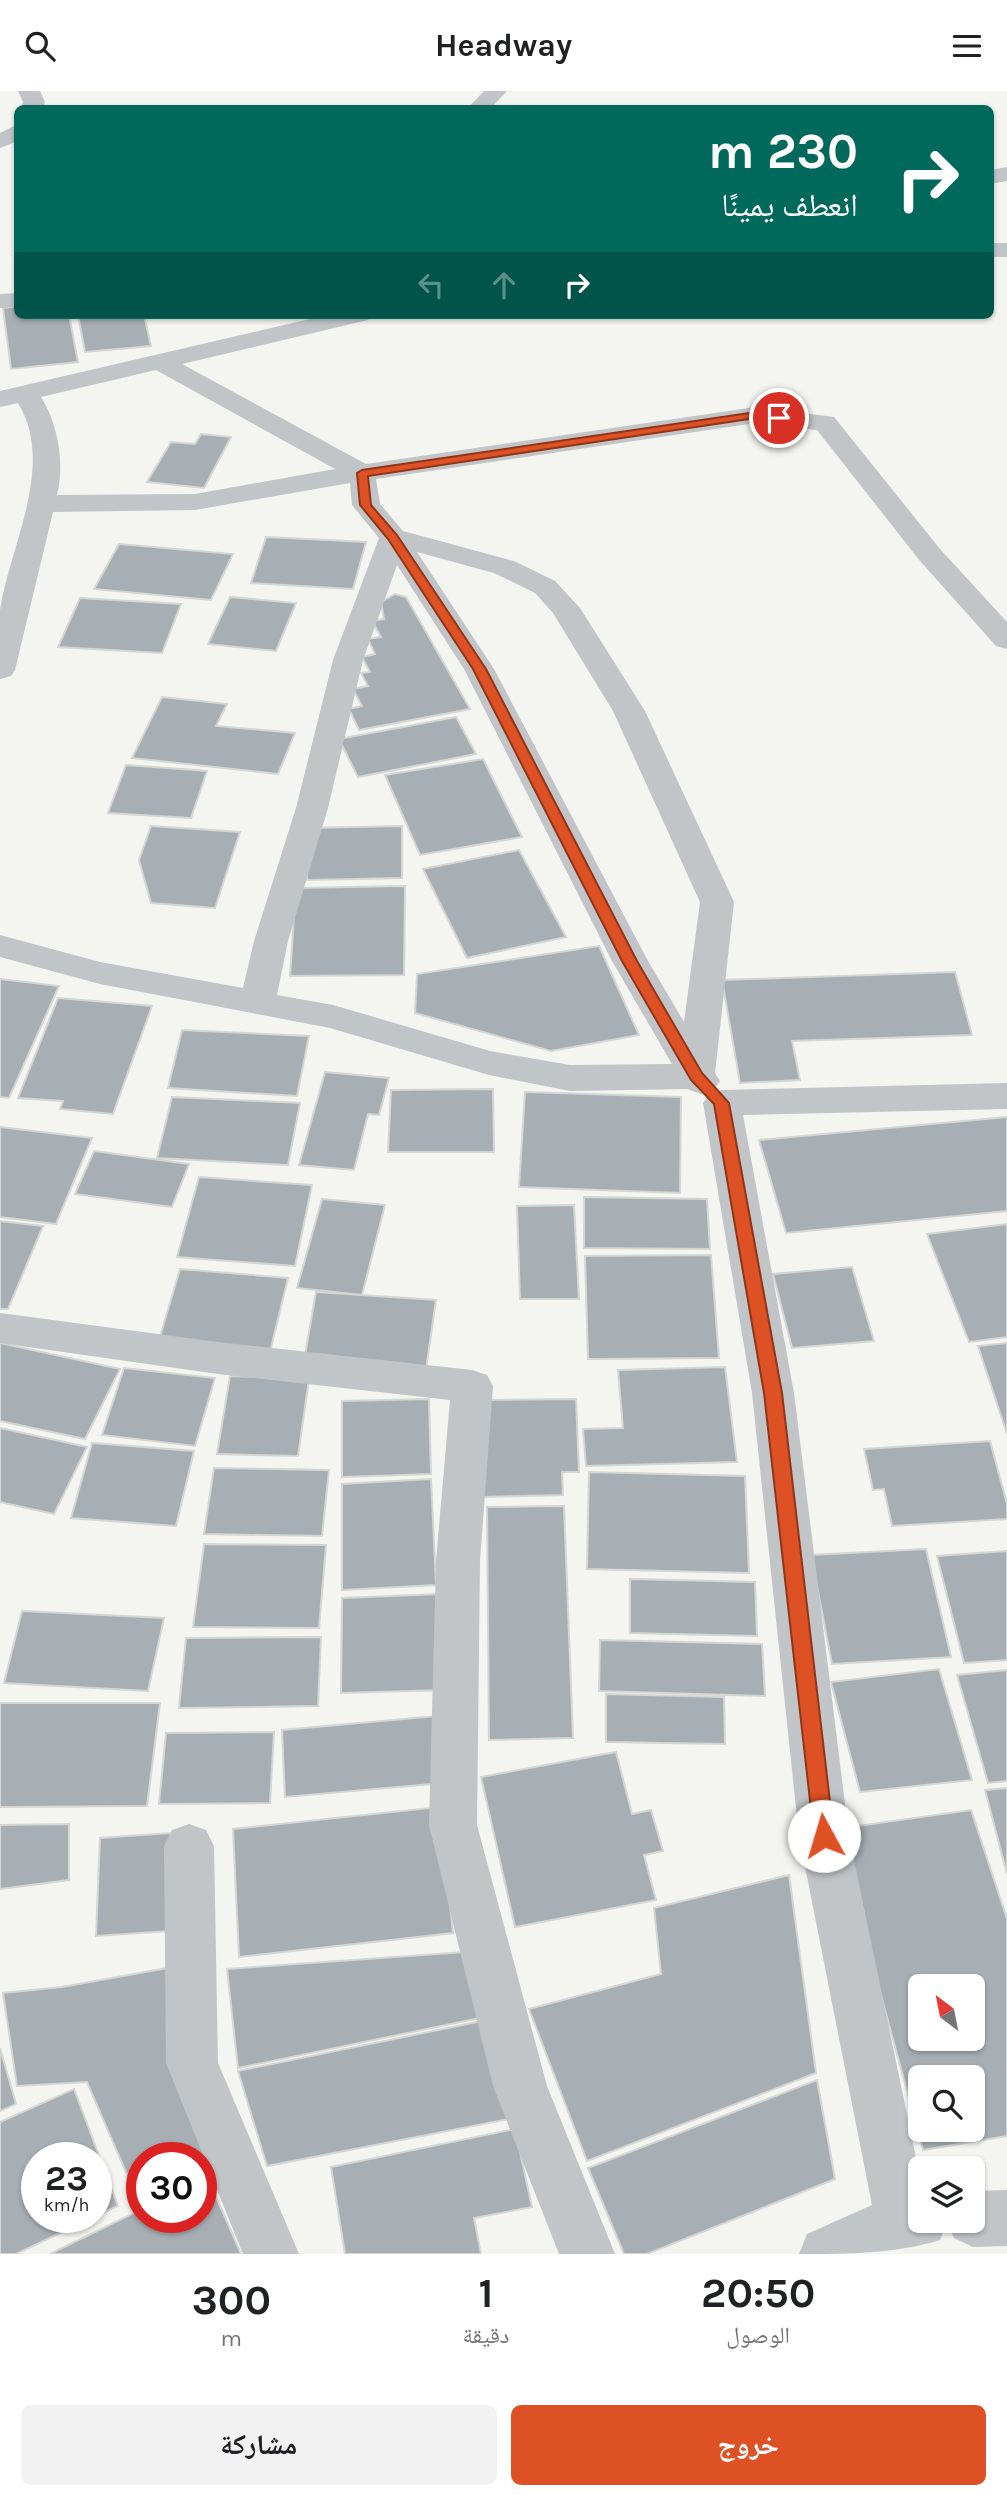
<!DOCTYPE html>
<html lang="ar">
<head>
<meta charset="utf-8">
<style>
  :root { --surface:#fff; --page:#f2f2f2; --text:#202124; --muted:#757577; --accent:#de5125 }
  body { margin:0; font-family:Karla,"Noto Naskh Arabic",sans-serif; background:var(--page); color:var(--text); direction:rtl; height:100vh; display:flex; flex-direction:column; font-size:26px; white-space:nowrap }
  * { box-sizing:border-box; margin:0 }
  p { font-size:23px; color:var(--muted) }
  .icon { flex:none; width:38px; height:38px; fill:none; stroke:currentColor; stroke-width:2; stroke-linecap:round; stroke-linejoin:round }
  .map { position:relative; height:2163px; overflow:hidden; direction:ltr }
  .side { display:flex; flex-direction:column; background:var(--surface); flex:1 }
  .side>* { flex:none }
  .guide { position:absolute; left:14px; top:14px; width:980px; height:214px; border-radius:10px; box-shadow:0 2px 5px #0004; direction:rtl; background:#00695c; color:#fff; overflow:hidden }
  .needle { width:46px; rotate:328deg }
  .controls { position:absolute; left:908px; top:1883px; display:grid; gap:14px }
  .controls a { display:grid; place-items:center; width:77px; height:77px; border-radius:10px; background:var(--surface); box-shadow:0 2px 5px #0004; font-size:35px }
  .speed { position:absolute; left:21px; top:2051px; display:flex; gap:14px; font-size:35px; font-weight:700; text-align:center }
  .speed>* { display:grid; place-content:center; width:91px; height:91px; border-radius:50%; background:var(--surface); box-shadow:0 2px 5px #0004; line-height:1 }
  .speed small { font-size:18px; font-weight:400 }
  .speed .limit { border:10px solid #d22; background:#fff; color:#111 }
  .pin { position:absolute; display:grid; place-items:center; width:60px; height:60px; color:#fff; margin:-30px; border:4px solid #fff; border-radius:50%; box-shadow:0 2px 7px #0007 }
  .me { position:absolute; width:77px; margin:-38px; rotate:354deg; stroke-linejoin:round; filter:drop-shadow(0 0 5px #0008) }
  .turn { display:flex; align-items:center; gap:24px; height:147px; padding:0 21px; font-size:32px }
  .turn .icon { width:91px; height:91px; stroke-width:2.5 }
  .turn b { display:block; font-size:49px; line-height:60px }
  .lanes { display:flex; align-items:center; height:66px; padding:0 21px; background:#0003; justify-content:center; gap:35px; direction:ltr }
  .lanes .off { opacity:.35 }
  .eta { display:flex; justify-content:space-evenly; align-items:center; height:119px; text-align:center }
  .eta b { font-size:42px; font-weight:700; line-height:49px }
  .button { display:flex; gap:14px; margin-top:auto; padding:14px 21px }
  .button a { flex:1; height:80px; border-radius:10px; background:var(--accent); color:#fff; font-size:28px; font-weight:700; line-height:80px; text-align:center }
  .button a+a { background:var(--page); color:var(--text) }
  header { display:flex; justify-content:space-between; align-items:center; height:91px; padding:0 21px; background:var(--surface); font-size:32px; font-weight:700 }
  .map>svg:first-child { display:block }
  .building { fill:#a7afb4; stroke:#d5d5d3; stroke-width:2; fill-rule:evenodd }
  .lines { fill:none; stroke-linecap:round; stroke-linejoin:round }
  .minor { fill:#c1c5c8; fill-rule:evenodd }
  .route { fill:#de5125; stroke:#903518; stroke-width:2 }
</style>
</head>
<body>
<header><svg class="icon" aria-label="menu" viewBox="0 0 24 24"><path d="M4 6h16M4 12h16M4 18h16"/></svg>Headway<svg class="icon" aria-label="search" viewBox="0 0 24 24"><circle cx="10" cy="10" r="6"/><path d="M15 15l6 6"/></svg></header>
<div class="map">
<svg width="1007" height="2163" viewBox="0 0 1007 2163">
  <rect width="100%" height="100%" fill="#f4f4f0"/>
  <path class="building" d="M18,215V224H69L78,271L11,278L3,217Z
    M78,224H144L151,255L85,261Z
    M201,343L231,346L204,397L147,391L171,351L195,353Z
    M266,446L366,451L353,498L251,492Z
    M119,453L233,463L211,509L94,498Z
    M395,503L406,506L470,618L359,639L349,618L362,615L353,598L368,595L361,582L370,581L362,566L375,563L368,548L381,546L372,530L384,528L381,511Z
    M230,506L296,512L276,560L208,553Z
    M80,507L181,513L162,562L58,556Z
    M162,606L227,613L216,635L295,642L278,683L132,667Z
    M456,626L476,663L358,686L339,648Z
    M483,668L522,746L420,764L385,684Z
    M126,674L207,680L191,727L108,722Z
    M151,735L240,741L215,817L151,812L139,769Z
    M402,735V787L307,789L309,737Z
    M519,759L566,846L467,867L423,778Z
    M405,795L404,884L290,885L296,797Z
    M599,855L639,944L551,960L415,922L417,883Z
    M955,881L972,944L792,950L800,989L740,992L722,889Z
    M0,888L59,895L9,1007L0,1006Z
    M58,907L152,915L113,1023L60,1018L63,1010L18,1007Z
    M182,939L309,945L297,1005L168,997Z
    M325,981L389,987L379,1024L368,1023L354,1079L299,1074Z
    M493,998L494,1061H388L391,999Z
    M525,1001L681,1006L680,1102L519,1096Z
    M172,1006L300,1012L288,1074L157,1067Z
    M1007,1026V1120L786,1142L759,1049Z
    M0,1036L92,1047L56,1133L0,1126Z
    M94,1060L189,1073L172,1116L75,1103Z
    M199,1086L312,1094L295,1175L177,1166Z
    M584,1106L707,1108L710,1158L584,1157Z
    M322,1108L385,1114L362,1204L297,1197Z
    M574,1114L579,1208H520L517,1115Z
    M0,1130L43,1135L8,1218H0Z
    M1007,1133V1246L969,1251L927,1143Z
    M711,1164L719,1267L588,1268L585,1165Z
    M852,1176L874,1250L792,1257L773,1183Z
    M180,1178L288,1187L269,1265L157,1256Z
    M316,1201L436,1209L426,1278L304,1270Z
    M0,1252L120,1278L85,1348L0,1330Z
    M1007,1252V1343L978,1255Z
    M725,1276L737,1371L586,1375L583,1338L623,1337L618,1279Z
    M124,1277L215,1287L195,1355L102,1344Z
    M230,1285L309,1288L298,1365L217,1363Z
    M429,1308L431,1383L342,1386V1310Z
    M576,1308L579,1381H562L563,1404L483,1406L482,1309Z
    M0,1337L87,1356L54,1423L0,1411Z
    M990,1350L1007,1413V1428L892,1435L884,1398L873,1399L864,1358Z
    M92,1352L194,1360L176,1435L71,1427Z
    M214,1377L329,1379L322,1445L204,1443Z
    M589,1381L745,1385L749,1482L587,1478Z
    M431,1388L436,1494L342,1499V1393Z
    M564,1415L573,1647L489,1649L487,1416Z
    M204,1453L326,1454L319,1537L193,1536Z
    M926,1458L951,1566L832,1573L811,1464Z
    M1007,1460V1569L964,1572L937,1465Z
    M630,1488L755,1491L757,1545L630,1542Z
    M440,1503L443,1599L341,1602L342,1507Z
    M22,1520L164,1527L148,1600L4,1592Z
    M321,1546L318,1615L179,1617L186,1547Z
    M600,1549L762,1553L765,1605L599,1600Z
    M939,1578L972,1689L860,1701L831,1591Z
    M1007,1579V1690L988,1692L957,1584Z
    M606,1603L724,1606L725,1653L606,1651Z
    M0,1612H160L147,1715L0,1716Z
    M437,1625L443,1692L285,1706L282,1639Z
    M274,1641L270,1712L159,1713L166,1642Z
    M616,1661L632,1723L651,1719L663,1760L644,1764L656,1809L515,1836L481,1686Z
    M1007,1697V1783L985,1699Z
    M439,1716L453,1842L239,1866L233,1738Z
    M971,1719L1007,1828V2045L923,2059L836,1738ZM920,1895H973V1948H920ZM920,1986H973V2039H920Z
    M69,1733V1789L0,1798V1734Z
    M171,1742L169,1840L96,1845L100,1747Z
    M789,1784L816,1982L587,2070L529,1918L661,1883L654,1817Z
    M466,1861L480,1927L238,1977L227,1878Z
    M179,1875L215,2063L201,2070V2067H142V2099L135,2102L87,1991L17,1995L3,1902L62,1896Z
    M487,1929L509,2028L267,2075L238,1980Z
    M0,1957L16,2013L0,2020Z
    M817,1989L835,2088L647,2163H624L588,2077Z
    M74,1998L118,2115L96,2125V2067H37V2126H94L16,2163H0V2031Z
    M515,2038L532,2116L474,2127L481,2163H345L331,2076Z
    M207,2085L241,2163H50L142,2118V2126H201V2088Z"/>
  <g class="lines">
    <path class="minor" d="M18,0H40L45,11L43,18H21L23,11Z
      M484,0H507L490,18H467Z
      M18,33V50L0,57V42Z
      M1007,76V90L990,93V79Z
      M990,152H1007V166H990Z
      M18,202V216L0,217V203Z
      M327,224H371L368,229L182,273L366,373L756,316L834,326L940,458L1007,531V558L996,555L920,470L817,339L756,332L376,388L380,413L403,440L514,470L555,490L580,517L645,620L734,811L715,982L720,990L714,999L701,1003L687,998L570,1000L489,984L330,937L100,893L0,866V844L100,871L243,897L254,850L296,717L333,569L379,447L352,414L350,392L195,419L53,421L15,579L11,585L0,588C0,566 0,541 0,519C10,454 56,374 18,312L0,316V300ZM156,279L335,378L195,403L57,404C65,373 58,333 41,306ZM417,461L494,482L535,502L553,522L613,620L700,811L684,931L648,870L494,578ZM397,474L464,578L612,870L672,973L570,974L490,960L333,914L277,904L288,850L328,717L363,569Z
      M1007,992V1018L743,1024L794,1302L849,1745L920,2086V2130H973V2100L1007,2099V2155L973,2156L954,2147L947,2131L940,2149C895,2163 847,2163 799,2163L807,2143L872,2114L799,1745L752,1302L703,1012L709,1003L722,999Z
      M0,1222L218,1251L472,1279L487,1284L493,1295L480,1470L477,1734L547,1995L615,2163H559L493,1995L429,1734L436,1470L450,1309L218,1283L0,1252Z
      M189,1733L206,1739L214,1755L218,1972L299,2163H243L166,1972L164,1755L172,1739Z"/>
  </g>
  <path class="route" d="M756,321L784,327L779,330L756,327L368,385L371,414L397,444L486,578L637,870L702,982L729,1012L782,1302L834,1745L831,1751L824,1754L817,1751L814,1745L764,1302L714,1013L691,989L622,870L473,578L388,448L360,414L357,382L362,379Z"/>
</svg>
<div class="controls">
<a><svg class="needle" viewBox="-14 -14 28 28"><path d="M0-13l5 13h-10z" fill="#e53935"/><path d="M0 13l5-13h-10z" fill="#757577"/></svg></a>
<a><svg class="icon" aria-label="search" viewBox="0 0 24 24"><circle cx="10" cy="10" r="6"/><path d="M15 15l6 6"/></svg></a>
<a><svg class="icon" aria-label="layers" viewBox="0 0 24 24"><path d="M12 4l9 5-9 5-9-5zM3 14l9 5 9-5"/></svg></a>
</div>
<div class="speed"><div>23<small>km/h</small></div><div class="limit">30</div></div>
<div class="pin" style="left:779px;top:327px;background:#d93025"><svg class="icon" aria-label="arrive" viewBox="0 0 24 24"><path d="M6 21V4h12l-3 4 3 4H6"/></svg></div>
<svg class="me" style="left:824px;top:1745px" viewBox="-20 -20 40 40"><circle r="19" fill="#fff"/><path d="M0-13L10 11 0 6-10 11z" fill="#de5125"/></svg>
<div class="guide">
<div class="turn"><svg class="icon" aria-label="right" viewBox="0 0 24 24"><path d="M7 20v-9h11M14 6l5 5-5 5"/></svg><div><b>230 m</b>انعطف يمينًا</div></div>
<div class="lanes"><svg class="icon off" aria-label="left" viewBox="0 0 24 24"><path d="M17 20v-9H6M10 6l-5 5 5 5"/></svg><svg class="icon off" aria-label="ahead" viewBox="0 0 24 24"><path d="M12 20V5M6 11l6-6 6 6"/></svg><svg class="icon" aria-label="right" viewBox="0 0 24 24"><path d="M7 20v-9h11M14 6l5 5-5 5"/></svg></div>
</div>
</div>
<section class="side">
<div class="eta">
<div><b>20:50</b><p>الوصول</p></div>
<div><b>1</b><p>دقيقة</p></div>
<div><b>300</b><p>m</p></div>
</div>
<div class="button"><a>خروج</a><a>مشاركة</a></div>
</section>
</body>
</html>
